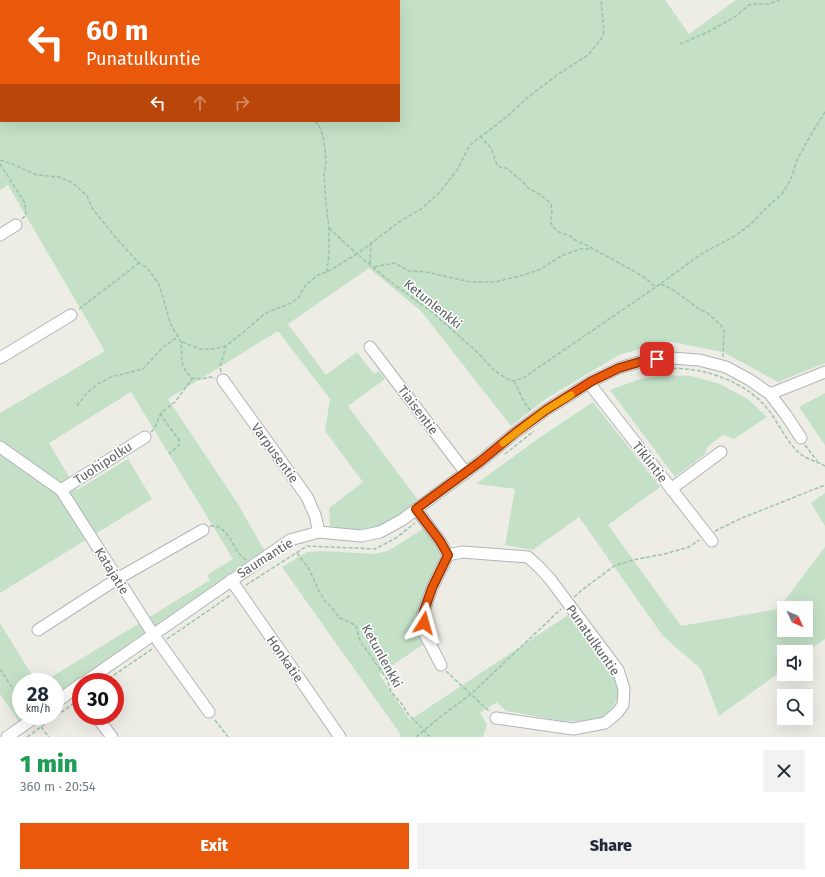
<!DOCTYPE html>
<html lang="en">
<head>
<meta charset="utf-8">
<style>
  :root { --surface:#fff; --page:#f2f2f3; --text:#1f2937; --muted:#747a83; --accent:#ea580c }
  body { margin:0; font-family:"Fira Sans",sans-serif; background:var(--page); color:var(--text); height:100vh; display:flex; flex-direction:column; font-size:15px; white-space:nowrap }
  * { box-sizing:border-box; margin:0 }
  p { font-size:13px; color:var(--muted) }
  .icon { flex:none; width:22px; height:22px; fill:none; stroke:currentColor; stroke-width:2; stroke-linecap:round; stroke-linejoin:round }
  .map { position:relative; height:737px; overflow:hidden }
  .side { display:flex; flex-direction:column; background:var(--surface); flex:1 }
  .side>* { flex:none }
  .hud { position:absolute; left:0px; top:0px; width:400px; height:122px; box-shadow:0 4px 16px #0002; background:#ea580c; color:#fff; overflow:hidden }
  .needle { width:26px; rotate:134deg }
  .tools { position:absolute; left:777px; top:601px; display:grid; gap:8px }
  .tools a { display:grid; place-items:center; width:36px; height:36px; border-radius:0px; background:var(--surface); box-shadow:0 4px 16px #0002; font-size:20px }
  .speed { position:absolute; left:12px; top:673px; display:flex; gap:8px; font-size:20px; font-weight:700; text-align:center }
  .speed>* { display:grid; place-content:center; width:52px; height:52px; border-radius:50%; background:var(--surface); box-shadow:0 4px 16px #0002; line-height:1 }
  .speed small { font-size:10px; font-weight:400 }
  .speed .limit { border:6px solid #d22; background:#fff; color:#111 }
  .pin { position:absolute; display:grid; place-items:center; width:34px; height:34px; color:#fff; margin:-17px; border-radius:8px; box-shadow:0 2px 6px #0006 }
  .me { position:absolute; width:44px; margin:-22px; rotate:8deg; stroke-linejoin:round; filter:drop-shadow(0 0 3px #0008) }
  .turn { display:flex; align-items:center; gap:14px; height:84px; padding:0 20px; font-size:18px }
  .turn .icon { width:52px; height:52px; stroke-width:2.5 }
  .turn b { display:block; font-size:28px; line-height:34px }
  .lanes { display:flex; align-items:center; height:38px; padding:0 20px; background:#0003; justify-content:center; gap:20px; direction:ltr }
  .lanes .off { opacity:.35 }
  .round { display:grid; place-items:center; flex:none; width:42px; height:42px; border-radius:0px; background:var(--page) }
  .headline { display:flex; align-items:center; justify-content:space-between; height:68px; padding:0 20px }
  h1 { font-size:24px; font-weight:800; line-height:30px; color:#1e9e55 }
  .button { display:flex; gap:8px; margin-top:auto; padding:8px 20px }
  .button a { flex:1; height:46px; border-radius:0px; background:var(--accent); color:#fff; font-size:16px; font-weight:800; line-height:46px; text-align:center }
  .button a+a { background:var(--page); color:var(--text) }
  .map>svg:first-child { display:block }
  .green { fill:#c4e1c7; fill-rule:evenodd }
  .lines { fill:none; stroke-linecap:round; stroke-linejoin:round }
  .minor-casing { stroke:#b2b4b8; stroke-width:13 }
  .path { stroke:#9ec1ac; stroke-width:1.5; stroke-dasharray:4 2; stroke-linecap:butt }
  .minor { stroke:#fff; stroke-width:11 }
  .route-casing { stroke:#983908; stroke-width:10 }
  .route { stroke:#ea580c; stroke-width:7 }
  .slow { stroke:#f59e0b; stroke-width:7 }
  .labels { text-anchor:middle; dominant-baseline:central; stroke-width:3; stroke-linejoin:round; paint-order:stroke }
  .street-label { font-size:13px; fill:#5c5f63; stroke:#fff }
</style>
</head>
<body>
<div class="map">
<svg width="825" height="737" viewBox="0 0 825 737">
  <rect width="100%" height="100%" fill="#edece5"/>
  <path class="green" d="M17,0H665L689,34L736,0H825V363L778,382L723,352L667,341L619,355L547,398L511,426L421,311L369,268L288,324L326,375L357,352L374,374L379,371L385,379L348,406L418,500L392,521L372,528L351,530L330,526L329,508L363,482L325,431L330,399L278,331L168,399L238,504L264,550L55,699V682H43L210,580L207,575L233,559L131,392L49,443L77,490L128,459L152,499L0,593V413L105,351L8,185L0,190V30L1,28V121H399V1H17Z
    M666,375L691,376L720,384L749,400L767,417L734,439L723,435L708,446L705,454L675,477L610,390L640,379Z
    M825,393V445L799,407Z
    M593,402L660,487L608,525L681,626L778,609L825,547V639L806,653V652H784V669L719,716L701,669L663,636L579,517L533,550L505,545L515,489L476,484L539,438ZM784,608H806V630H784Z
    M825,493V526L811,503Z
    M424,528L444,556L425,590L417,613L419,634L424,644L379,674L410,720L568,615L614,673L618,686V698L610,711L601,718L585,721H562L506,711L497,702L480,713L487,725L483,737H399L401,735L282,567L307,552L324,551L373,554L388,551Z
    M0,623L36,682H21V716H30L20,723L0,694Z"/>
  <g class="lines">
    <g class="minor-casing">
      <path id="minor" d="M0,235L16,225
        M370,347L466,473
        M0,358L71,315
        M223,380L307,497L315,515L319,532
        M589,383L712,541
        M770,394L825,372
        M0,447L61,490L153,634L209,712
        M671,489L721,452
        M61,490L145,437
        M416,509L440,541L448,555L462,552L528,557L540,568L550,579L618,670L624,689L623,705L617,713L605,723L573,729L496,718
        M231,580L238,590L340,737
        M38,630L117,579L203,530
        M441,665L424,632L423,614L432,588L448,555
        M85,682L290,540L319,532L361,536L380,532L402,520L481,461L516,432L546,410L592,381L619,368L643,361L671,358L699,360L726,367L750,380L770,394L786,415L801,438
        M55,703L81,684
        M96,716L112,737
        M7,737L37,716"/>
    </g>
    <path class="path" d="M11,1L12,0
      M259,1V0
      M0,21L1,20
      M680,44L708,32L736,16L749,5L754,4H769L780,0
      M315,121L320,128L323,136L325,149L326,163L324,173L326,204L329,228V253L327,272
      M480,136L491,148L497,165L500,167L506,168L509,170L513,174L521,180L528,188L539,194L548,201L551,204L552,211L551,223L553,227L559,232L570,236L573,239L588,246L632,270L645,278L656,287
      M0,160L12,164L37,175L59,177L73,183L87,196L92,208L116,238L139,263L147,268L159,284L171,325L181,342L182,363L186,372L192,378L200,379L210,377L215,378
      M0,164L25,203L26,215L22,219
      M329,228L357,254L399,222L421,209L440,192L457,170L470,145L509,115L527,98L557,75L588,55L601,39L604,32L601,0
      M370,264L371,244
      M374,267L394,263L409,271L426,272L471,282H495L524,275L541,269L561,256L580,249H592
      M661,284L675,291L699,309L706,312L721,325L724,331L723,357
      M79,309L139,263
      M182,342L200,349H213L226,346
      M673,368C682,369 691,369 700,371C724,376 750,388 766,407C778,421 788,446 803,456C810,460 818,462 825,466
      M221,372L220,367L226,346L246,330L262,316L268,312L291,303L298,298L306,285L318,275L327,272L357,254L387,279L433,313L474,349L495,371L509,380L514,381L523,378L656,287L701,254L735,236L752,223L767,207L782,194L791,179L797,160L809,138L825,112
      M514,381L524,402L531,411
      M77,406L86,394L98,384L111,377L143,369L163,347L179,336
      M161,413L163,418L179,440V445L169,454
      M151,432L154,429L161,413L175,402L192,379
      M805,445L817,461
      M505,454L534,431
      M210,526C226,524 231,543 239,553C241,556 244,558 246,560
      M715,531L742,518L825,485
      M297,553L309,569L319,591L324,600L331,607L340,618L353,624L356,626L360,641L387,679L391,692L401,703L408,714L424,730L430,737
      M246,585L307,546L375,549L396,538L415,523
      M574,597L582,590L614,566L633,560L664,554L689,547L699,540
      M167,639L231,595
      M0,669L21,701
      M446,671L490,712
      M104,682L152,649
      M215,720L228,737
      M41,727L49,737
      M27,737L81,698
      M416,737L440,717L471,694L561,609"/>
    <use href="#minor" class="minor"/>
  </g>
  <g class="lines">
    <g class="route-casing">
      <path id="route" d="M424,623L423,614L432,588L448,555L440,541L416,509L481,461L516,432L546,410L592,381L619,368L643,361L657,359"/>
    </g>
    <use href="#route" class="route"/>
    <path class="slow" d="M503,443L546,410L571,395"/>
  </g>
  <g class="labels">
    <g class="street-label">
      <text transform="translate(433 304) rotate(39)">Ketunlenkki</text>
      <text transform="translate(418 410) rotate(53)">Tiaisentie</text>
      <text transform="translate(275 453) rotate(54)">Varpusentie</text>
      <text transform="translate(650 462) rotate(52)">Tiklintie</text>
      <text transform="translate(103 463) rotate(-33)">Tuohipolku</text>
      <text transform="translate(265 558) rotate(-32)">Saumantie</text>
      <text transform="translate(112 571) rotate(58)">Katajatie</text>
      <text transform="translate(593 640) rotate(55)">Punatulkuntie</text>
      <text transform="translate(382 656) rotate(61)">Ketunlenkki</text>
      <text transform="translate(285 659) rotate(55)">Honkatie</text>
    </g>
  </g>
</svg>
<div class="tools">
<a><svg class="needle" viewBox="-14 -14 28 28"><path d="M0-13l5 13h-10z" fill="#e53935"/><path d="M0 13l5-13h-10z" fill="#747a83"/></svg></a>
<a><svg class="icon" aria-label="sound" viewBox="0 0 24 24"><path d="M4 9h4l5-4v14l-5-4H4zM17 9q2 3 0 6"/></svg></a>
<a><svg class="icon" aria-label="search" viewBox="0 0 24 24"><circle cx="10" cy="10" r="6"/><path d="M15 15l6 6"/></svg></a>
</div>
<div class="speed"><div>28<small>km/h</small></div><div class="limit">30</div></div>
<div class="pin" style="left:657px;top:359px;background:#d93025"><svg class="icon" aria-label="arrive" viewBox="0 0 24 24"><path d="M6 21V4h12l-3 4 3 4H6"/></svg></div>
<svg class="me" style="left:424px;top:623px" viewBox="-20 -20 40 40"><path d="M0-17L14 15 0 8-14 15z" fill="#ea580c" stroke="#fff" stroke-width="4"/></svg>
<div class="hud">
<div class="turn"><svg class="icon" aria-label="left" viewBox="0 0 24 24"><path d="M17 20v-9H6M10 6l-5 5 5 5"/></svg><div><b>60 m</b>Punatulkuntie</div></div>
<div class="lanes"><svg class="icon" aria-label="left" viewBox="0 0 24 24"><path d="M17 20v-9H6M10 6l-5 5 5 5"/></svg><svg class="icon off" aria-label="ahead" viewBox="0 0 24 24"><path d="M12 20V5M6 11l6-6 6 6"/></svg><svg class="icon off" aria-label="right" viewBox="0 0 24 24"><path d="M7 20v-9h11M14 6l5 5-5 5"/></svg></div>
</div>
</div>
<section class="side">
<div class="headline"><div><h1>1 min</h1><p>360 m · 20:54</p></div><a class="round"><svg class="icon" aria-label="close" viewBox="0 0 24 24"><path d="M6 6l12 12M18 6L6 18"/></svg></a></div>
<div class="button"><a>Exit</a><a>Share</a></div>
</section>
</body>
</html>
